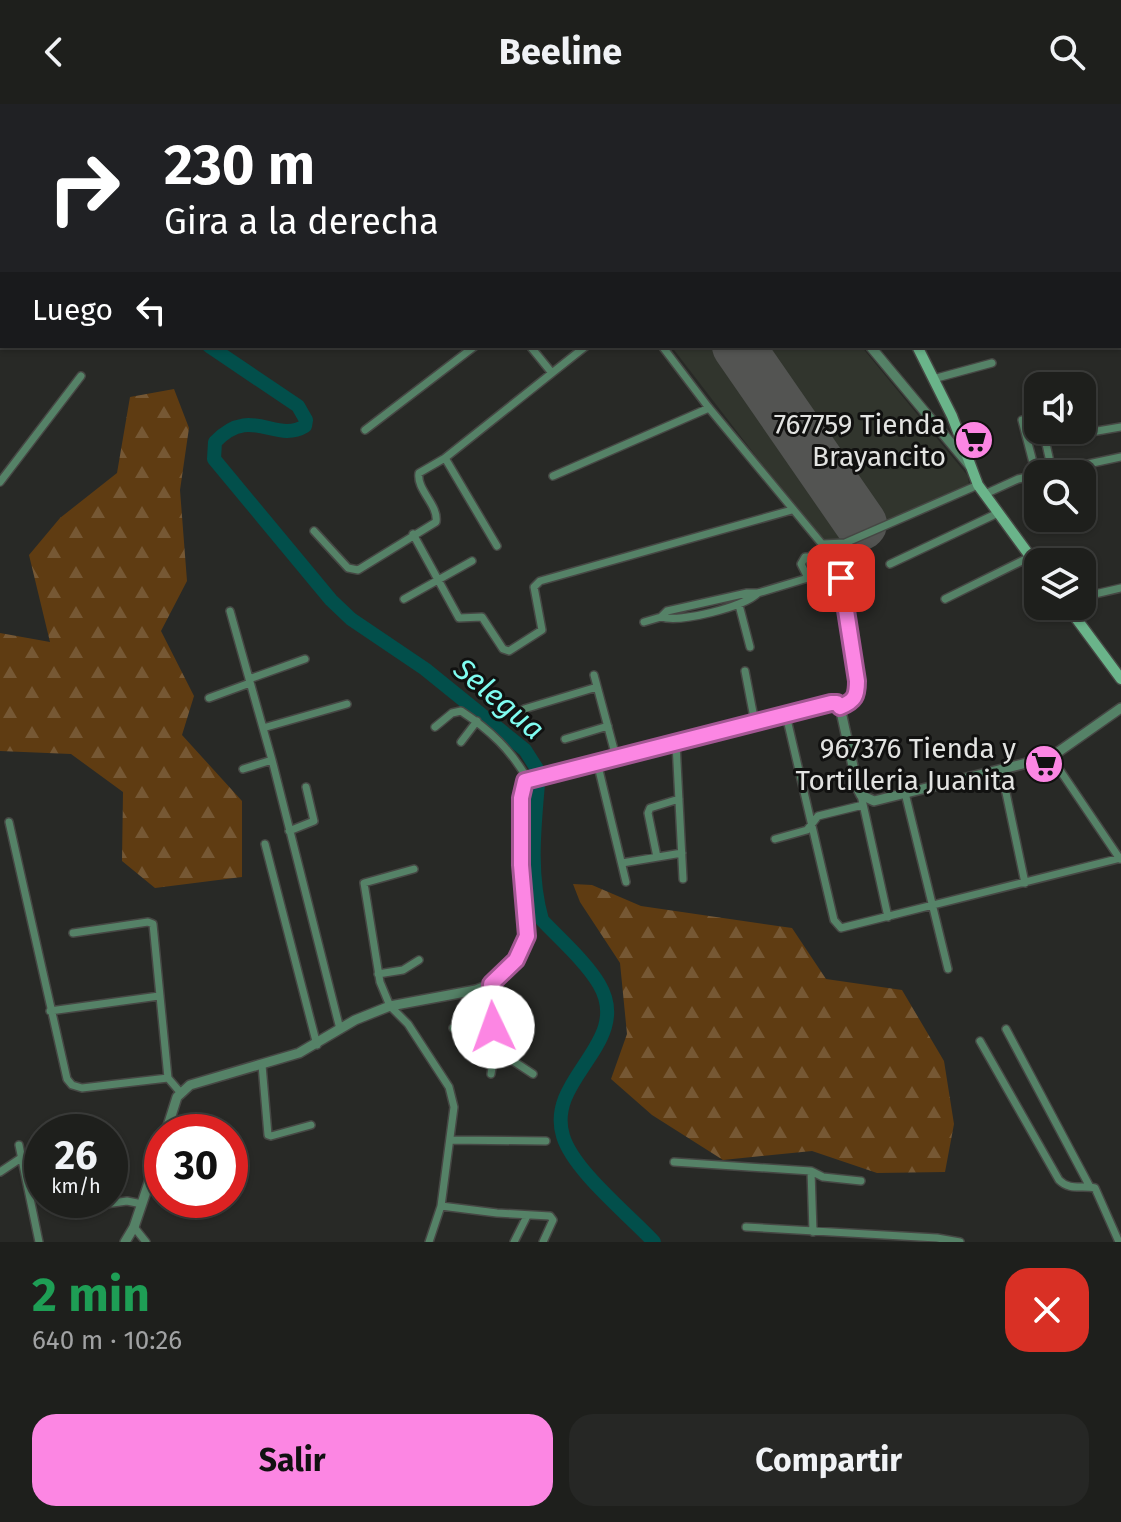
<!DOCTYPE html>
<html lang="es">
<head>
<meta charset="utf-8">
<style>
  :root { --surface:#1e1f1c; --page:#262725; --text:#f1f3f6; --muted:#a1a2a3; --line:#3c3d3b; --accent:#fc86e3 }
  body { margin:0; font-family:"Fira Sans",sans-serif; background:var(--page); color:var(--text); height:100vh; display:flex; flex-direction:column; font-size:30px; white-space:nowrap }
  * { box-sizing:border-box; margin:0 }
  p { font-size:26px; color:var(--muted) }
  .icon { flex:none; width:44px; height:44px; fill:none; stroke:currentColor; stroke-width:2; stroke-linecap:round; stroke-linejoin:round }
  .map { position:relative; height:1138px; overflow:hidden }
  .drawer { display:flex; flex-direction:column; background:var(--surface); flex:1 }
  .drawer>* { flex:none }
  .hud { position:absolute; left:0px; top:0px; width:1122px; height:244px; box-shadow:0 2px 6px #0004,0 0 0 2px var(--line); background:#202124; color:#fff; overflow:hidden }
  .fabs { position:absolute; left:1024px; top:268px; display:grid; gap:16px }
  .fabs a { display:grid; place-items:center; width:72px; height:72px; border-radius:16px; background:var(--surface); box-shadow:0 2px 6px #0004,0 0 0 2px var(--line); font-size:40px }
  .speed { position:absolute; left:24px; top:1010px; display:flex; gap:16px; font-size:40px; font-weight:700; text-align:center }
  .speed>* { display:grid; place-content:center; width:104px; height:104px; border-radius:50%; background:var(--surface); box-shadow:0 2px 6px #0004,0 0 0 2px var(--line); line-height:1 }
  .speed small { font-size:20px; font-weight:400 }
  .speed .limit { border:12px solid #d22; background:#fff; color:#111 }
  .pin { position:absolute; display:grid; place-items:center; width:68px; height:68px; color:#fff; margin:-34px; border-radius:16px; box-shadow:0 4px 12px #0006 }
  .me { position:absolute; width:88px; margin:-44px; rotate:357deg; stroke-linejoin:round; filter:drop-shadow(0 0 6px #0008) }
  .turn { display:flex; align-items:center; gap:28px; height:168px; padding:0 32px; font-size:36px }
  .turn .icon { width:104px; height:104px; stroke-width:2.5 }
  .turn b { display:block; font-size:56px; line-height:68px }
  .then { display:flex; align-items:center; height:76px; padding:0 32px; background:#0003; gap:16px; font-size:30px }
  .round { display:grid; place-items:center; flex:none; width:84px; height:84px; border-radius:24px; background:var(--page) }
  .overview { display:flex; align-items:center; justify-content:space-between; height:136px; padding:0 32px }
  h1 { font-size:48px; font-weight:700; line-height:60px; color:#1e9e55 }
  .button { display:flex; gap:16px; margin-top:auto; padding:16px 32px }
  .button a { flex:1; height:92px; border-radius:24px; background:var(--accent); color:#111; font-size:32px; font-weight:700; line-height:92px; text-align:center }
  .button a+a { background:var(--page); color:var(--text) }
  header { display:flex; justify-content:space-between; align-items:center; height:104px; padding:0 32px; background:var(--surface); font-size:36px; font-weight:700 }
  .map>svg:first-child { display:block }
  .built { fill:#31352d }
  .forest { fill:url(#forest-firs) }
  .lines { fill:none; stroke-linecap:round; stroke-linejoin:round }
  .river { stroke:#024f4b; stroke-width:14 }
  .taxiway { stroke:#535452; stroke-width:20 }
  .runway { stroke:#535452; stroke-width:52 }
  .minor-casing { stroke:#464744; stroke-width:10 }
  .tertiary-casing { stroke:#464744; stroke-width:12 }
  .secondary-casing { stroke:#464744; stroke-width:13 }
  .minor { stroke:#558267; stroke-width:7 }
  .tertiary { stroke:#558267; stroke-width:9 }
  .secondary { stroke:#6ab48a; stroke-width:10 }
  .route-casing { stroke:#a45794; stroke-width:20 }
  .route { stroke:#fc86e3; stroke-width:14 }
  .labels { text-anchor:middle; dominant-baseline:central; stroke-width:6; stroke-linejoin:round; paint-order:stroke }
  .poi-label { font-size:28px; fill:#e2e3e1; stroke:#111110; text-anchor:end }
  .water-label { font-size:30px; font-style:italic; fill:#7ffcf1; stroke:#111110 }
</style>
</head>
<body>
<header><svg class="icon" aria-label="back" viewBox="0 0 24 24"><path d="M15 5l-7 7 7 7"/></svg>Beeline<svg class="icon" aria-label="search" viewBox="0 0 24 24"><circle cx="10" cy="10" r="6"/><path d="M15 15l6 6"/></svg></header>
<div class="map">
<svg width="1121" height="1138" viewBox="0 0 1121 1138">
  <defs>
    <pattern id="forest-firs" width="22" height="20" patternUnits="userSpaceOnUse" patternTransform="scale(2)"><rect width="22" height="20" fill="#5f3c12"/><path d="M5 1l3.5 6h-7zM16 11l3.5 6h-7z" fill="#765834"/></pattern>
  </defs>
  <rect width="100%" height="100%" fill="#282926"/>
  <path class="built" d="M481,0H674L676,2H483Z
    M671,242H861L968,372L969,382L834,439L822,438Z"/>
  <path class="forest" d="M174,285L189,324L180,386L187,477L161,527L194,592L182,631L242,697V773L155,784L122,757L123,688L71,650L0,647V529L50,538L29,451L60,414L117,369L130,293Z
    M573,780L592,781L641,802L792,824L826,875L902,886L944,957L954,1020L945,1068L877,1069L812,1047L723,1056L652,1011L611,975L627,930L620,859L580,798Z"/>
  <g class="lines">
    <path class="river" d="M0,72L2,73
      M209,242L298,302L306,316L305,322C275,340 251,300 215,338L214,355L331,496L351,515L425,565L525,646L539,668C535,718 528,767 542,816C560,835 586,858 599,880C634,939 545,974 563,1032C573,1066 628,1110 654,1138"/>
    <path class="taxiway" d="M751,261L754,242"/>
    <path class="runway" d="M570,0L571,2
      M738,242L861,420"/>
    <g class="minor-casing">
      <path id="minor" d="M475,0L477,2
        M895,0V2
        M959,0V2
        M1036,0V2
        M309,2L312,0
        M1082,2L1089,0
        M1120,49L1121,48
        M1120,114H1121
        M1120,188L1121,187
        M530,242L552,269
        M662,242L709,304L822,440L845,439L978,381
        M933,275L992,259
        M1038,302V305
        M1022,316L1036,370
        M365,326L475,242
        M1043,326L1052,367
        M1045,336L1121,323
        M445,354L497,442
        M553,372L709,304
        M0,378L81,272
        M985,390L1018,375L1121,353
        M314,427L348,464L358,466L436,418C439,401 416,386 419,369L445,354L586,242
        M413,430L459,514L482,513L503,545L509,547L542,526L534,483L540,477L792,406
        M835,441L857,577L855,595L840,603
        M890,460L998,409
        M808,474L801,460L805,453H809
        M1082,493L1121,484
        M404,495L472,457
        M945,495L1030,453
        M739,501L750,543
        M230,507L272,656L340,925
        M661,513C680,519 744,503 758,489
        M644,518L661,513L667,507L747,489H758L808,474L811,464L809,453L825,442
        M745,567L755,619
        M594,571L616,653
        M249,575L305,555
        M209,594L250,579
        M524,605L597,583
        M786,611L834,816L841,824L1121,754
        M435,623L452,609L461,607C490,626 511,646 528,676
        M263,624L347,600
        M565,635L608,622
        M461,638L477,617
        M676,639L683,775
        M1051,653L1120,755
        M597,658L626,778
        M243,665L272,656
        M1001,665L1025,779
        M905,689L948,865
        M861,691L888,813
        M9,718L67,975L72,981L82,984L168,974
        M289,727L314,717L306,683
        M775,735L807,726L818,712L863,701
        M265,740L317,941
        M657,753L648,709L650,704L679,695
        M622,759L682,749
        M414,765L364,779L380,878L390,902L408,920L449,983L454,1003L441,1102L429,1138
        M73,829L148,818L153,820L168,974L180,988
        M378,870L403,866L419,856
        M491,880L495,945L491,970
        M50,907L159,892
        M453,924L492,916
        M1006,925L1090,1083
        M980,937L1059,1076C1070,1087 1081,1081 1095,1084L1119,1138
        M495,945L533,970
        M262,961L268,1031L271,1032L311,1021
        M450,1036L546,1037
        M19,1041L39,1138
        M674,1058L811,1067L823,1073L861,1077
        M811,1067L813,1128
        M0,1068L21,1054
        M60,1096L64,1105H70L127,1097L142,1100
        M441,1102L497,1109L550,1112L553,1116L543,1138
        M134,1123L146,1138
        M746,1123L937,1134L960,1138
        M514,1138L527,1112"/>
    </g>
    <g class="tertiary-casing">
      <path id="tertiary" d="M683,0L685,2
        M870,242L970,362
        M544,671L837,599L840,603L858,685L861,691L874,697L1051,653L1121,604
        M166,1028L177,993L190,981L299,949L355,916L390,902L476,886L491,880L506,868L516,856L527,832L521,761V694L525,677L533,674
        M125,1138L134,1123L162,1040"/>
    </g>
    <g class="secondary-casing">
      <path id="secondary" d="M799,0L800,2
        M917,242L952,312L978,381L1038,463
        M1067,502L1121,575"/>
    </g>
    <use href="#minor" class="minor"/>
    <use href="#tertiary" class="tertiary"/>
    <use href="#secondary" class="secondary"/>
  </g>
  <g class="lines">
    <g class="route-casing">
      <path id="route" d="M493,923L491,880L516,856L527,832L521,761V694L525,677L831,599H837L840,603C855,597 857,592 857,577L841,474"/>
    </g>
    <use href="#route" class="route"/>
  </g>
  <defs>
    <g id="supermarket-disc" transform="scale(2)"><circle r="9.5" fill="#fc86e3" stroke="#111110"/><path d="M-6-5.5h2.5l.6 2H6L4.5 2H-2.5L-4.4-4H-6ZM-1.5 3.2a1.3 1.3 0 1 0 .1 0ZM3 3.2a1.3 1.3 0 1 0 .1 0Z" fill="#111"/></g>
  </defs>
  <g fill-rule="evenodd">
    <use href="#supermarket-disc" x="974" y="336"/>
    <use href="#supermarket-disc" x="1044" y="660"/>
  </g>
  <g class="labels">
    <g class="poi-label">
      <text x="946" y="320">767759 Tienda<tspan x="946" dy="32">Brayancito</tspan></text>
      <text x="1016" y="644">967376 Tienda y<tspan x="1016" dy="32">Tortilleria Juanita</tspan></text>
    </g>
    <g class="water-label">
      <text transform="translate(499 595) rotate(40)">Selegua</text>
    </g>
  </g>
</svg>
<div class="fabs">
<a><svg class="icon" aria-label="sound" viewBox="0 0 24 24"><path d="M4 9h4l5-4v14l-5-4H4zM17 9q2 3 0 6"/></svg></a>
<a><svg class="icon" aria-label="search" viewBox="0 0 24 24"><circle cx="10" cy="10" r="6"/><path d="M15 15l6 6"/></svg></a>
<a><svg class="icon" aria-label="layers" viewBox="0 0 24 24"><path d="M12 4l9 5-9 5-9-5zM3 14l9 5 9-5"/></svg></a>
</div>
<div class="speed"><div>26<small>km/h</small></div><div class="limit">30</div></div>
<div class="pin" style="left:841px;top:474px;background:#d93025"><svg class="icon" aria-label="arrive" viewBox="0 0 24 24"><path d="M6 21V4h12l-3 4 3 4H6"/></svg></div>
<svg class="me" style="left:493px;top:923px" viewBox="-20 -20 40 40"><circle r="19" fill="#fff"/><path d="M0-13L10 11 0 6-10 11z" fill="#fc86e3"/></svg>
<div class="hud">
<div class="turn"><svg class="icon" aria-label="right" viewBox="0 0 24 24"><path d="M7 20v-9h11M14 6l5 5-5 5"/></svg><div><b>230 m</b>Gira a la derecha</div></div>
<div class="then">Luego<svg class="icon" aria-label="left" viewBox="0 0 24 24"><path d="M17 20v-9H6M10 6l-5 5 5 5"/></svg></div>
</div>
</div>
<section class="drawer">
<div class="overview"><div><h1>2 min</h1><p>640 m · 10:26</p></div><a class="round" style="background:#d93025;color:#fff"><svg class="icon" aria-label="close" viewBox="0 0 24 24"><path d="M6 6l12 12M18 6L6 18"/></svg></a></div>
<div class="button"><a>Salir</a><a>Compartir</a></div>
</section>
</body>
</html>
